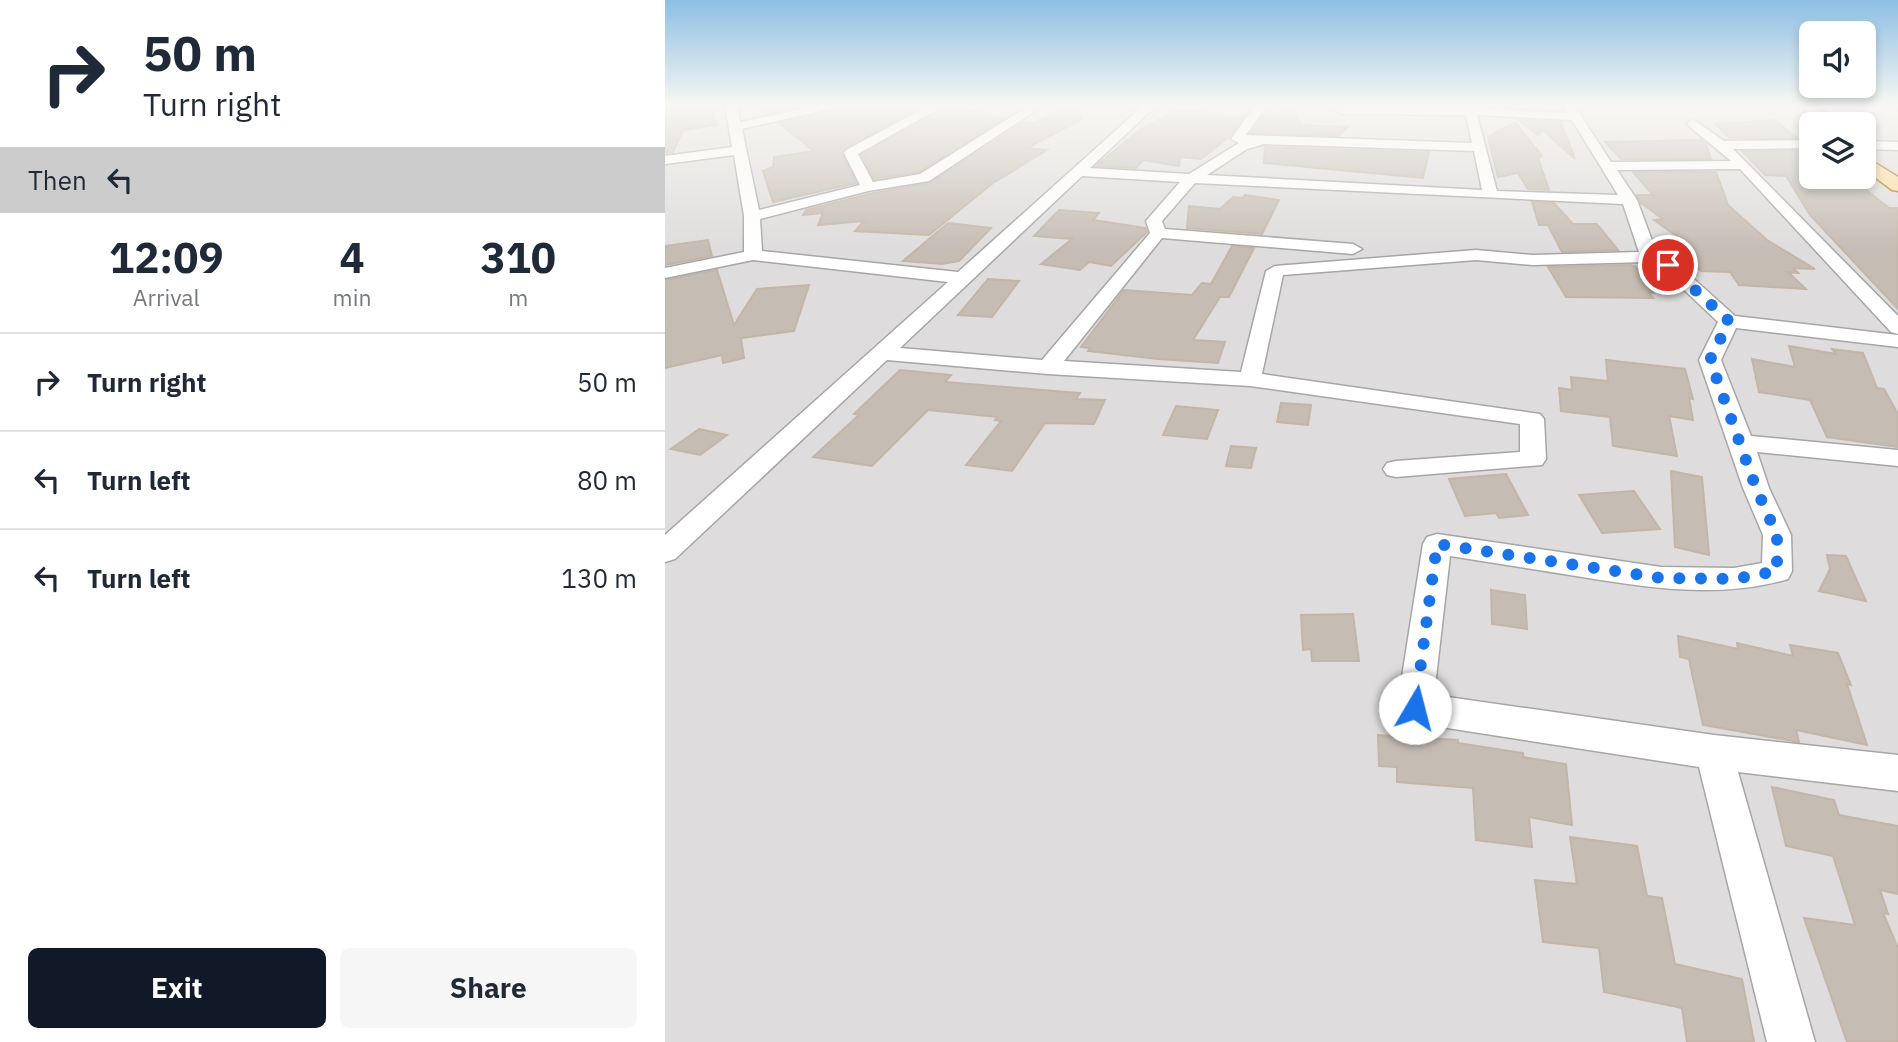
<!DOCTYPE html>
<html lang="en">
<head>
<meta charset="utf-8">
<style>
  :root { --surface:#fff; --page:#f6f6f7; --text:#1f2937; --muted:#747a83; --line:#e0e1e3; --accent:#111827 }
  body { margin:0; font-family:"IBM Plex Sans",sans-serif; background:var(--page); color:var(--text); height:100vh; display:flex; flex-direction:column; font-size:26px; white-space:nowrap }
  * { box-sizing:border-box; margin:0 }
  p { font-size:23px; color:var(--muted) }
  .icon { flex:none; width:38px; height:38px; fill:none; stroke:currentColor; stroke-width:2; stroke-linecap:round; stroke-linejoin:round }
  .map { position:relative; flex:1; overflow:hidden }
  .panel { display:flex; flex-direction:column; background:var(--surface); width:665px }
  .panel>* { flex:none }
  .top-card { background:#fff; color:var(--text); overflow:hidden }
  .fabs { position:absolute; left:1134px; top:21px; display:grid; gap:14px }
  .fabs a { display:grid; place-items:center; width:77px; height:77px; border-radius:10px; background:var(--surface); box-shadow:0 4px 10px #0003; font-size:35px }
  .pin { position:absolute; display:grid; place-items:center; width:60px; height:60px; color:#fff; margin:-30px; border:4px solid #fff; border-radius:50%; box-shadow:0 2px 7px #0007 }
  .me { position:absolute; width:77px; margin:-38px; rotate:8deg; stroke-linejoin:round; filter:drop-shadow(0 0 5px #0008) }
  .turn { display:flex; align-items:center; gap:24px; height:147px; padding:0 28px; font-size:32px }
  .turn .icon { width:91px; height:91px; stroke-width:2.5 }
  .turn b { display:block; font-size:49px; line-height:60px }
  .then { display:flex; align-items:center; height:66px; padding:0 28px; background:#0003; gap:14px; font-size:26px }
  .eta { display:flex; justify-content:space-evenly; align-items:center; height:119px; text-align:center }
  .eta b { font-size:42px; font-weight:700; line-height:49px }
  .button { display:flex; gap:14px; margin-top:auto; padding:14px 28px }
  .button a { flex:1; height:80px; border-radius:10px; background:var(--accent); color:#fff; font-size:28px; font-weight:700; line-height:80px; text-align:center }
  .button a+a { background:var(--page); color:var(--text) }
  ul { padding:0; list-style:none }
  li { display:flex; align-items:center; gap:21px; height:98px; padding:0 28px; border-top:2px solid var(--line) }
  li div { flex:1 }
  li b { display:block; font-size:26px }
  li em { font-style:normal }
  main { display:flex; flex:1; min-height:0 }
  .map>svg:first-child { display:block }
  .residential { fill:#dedcdc; fill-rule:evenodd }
  .building { fill:#c5bcb4; stroke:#c3b5a7; stroke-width:2 }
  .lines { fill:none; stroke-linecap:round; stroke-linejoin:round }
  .minor-casing { stroke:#a6a6a6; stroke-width:3 }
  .major-casing { stroke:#9b7000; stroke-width:3 }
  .minor { fill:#fff; fill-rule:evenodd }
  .major { fill:#ffd99c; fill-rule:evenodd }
  .route { stroke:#1a73e8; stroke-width:12; stroke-dasharray:0 21.6 }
</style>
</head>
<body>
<main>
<section class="panel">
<div class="top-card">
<div class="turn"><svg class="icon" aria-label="right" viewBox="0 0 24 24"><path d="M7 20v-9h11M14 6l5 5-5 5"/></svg><div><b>50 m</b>Turn right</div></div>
<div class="then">Then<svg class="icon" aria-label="left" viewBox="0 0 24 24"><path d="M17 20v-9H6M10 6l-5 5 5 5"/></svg></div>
</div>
<div class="eta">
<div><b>12:09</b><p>Arrival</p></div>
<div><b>4</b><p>min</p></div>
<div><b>310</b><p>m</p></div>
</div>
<ul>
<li><svg class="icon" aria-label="right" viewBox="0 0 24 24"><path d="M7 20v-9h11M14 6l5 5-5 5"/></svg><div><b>Turn right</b></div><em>50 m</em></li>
<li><svg class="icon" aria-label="left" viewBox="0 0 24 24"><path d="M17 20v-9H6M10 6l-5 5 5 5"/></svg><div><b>Turn left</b></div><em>80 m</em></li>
<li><svg class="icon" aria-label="left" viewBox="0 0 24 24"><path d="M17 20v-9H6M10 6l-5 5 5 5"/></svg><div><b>Turn left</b></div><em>130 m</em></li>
</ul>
<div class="button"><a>Exit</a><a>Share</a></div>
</section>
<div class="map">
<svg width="1233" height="1042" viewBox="0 0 1233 1042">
  <rect width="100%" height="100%" fill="#f0ede5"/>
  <path class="residential" d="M0,105H1233V1042H0ZM1146,124H1199V177H1146Z"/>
  <path class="building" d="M0,105H45L52,125L18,130L8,152L0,153Z
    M91,105H143L102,114Z
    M183,105H259L179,149L177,154L191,183L108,202L98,171L108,167L109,157L149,151L114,123Z
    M411,105L417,119L362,148L382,150L328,183L264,235L190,231L199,221L153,225L158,213L138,215L141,210L204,194L265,183L359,122L368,123Z
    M282,106L340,118L254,172L209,179L197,155Z
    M511,110L557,114L554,117L580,115L565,136L536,159L515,157L514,166L478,160L471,168L431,166L475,130Z
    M628,112L637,125L683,127L673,136L586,133L599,114Z
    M853,120L896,122L910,159L878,130L873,135Z
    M1110,120L1132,138H1065L1050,124Z
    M850,122L877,156L873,158L884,190L863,189L853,173L833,177L823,137Z
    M1036,140L1041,144L1046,159H956L940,142Z
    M600,147L764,152L758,178L599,163Z
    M1077,151H1146V177H1185L1224,208H1233V309L1145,215L1121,176L1100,175Z
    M968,172H1051L1063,205L1102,240L1150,269L1128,268L1133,273L1123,272L1141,289L1074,285L1065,272L1036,271L1011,249L1028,248L989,220L998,219L976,203L972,195H988Z
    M580,195L614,200L597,234L522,228L524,206L555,209L568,197L578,198Z
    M867,202L889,203L908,224H932L953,250L897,252L883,225H874Z
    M394,210L434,213L428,220L480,228L482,232L446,266L424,262L415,270L376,264L407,239L369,236Z
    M283,223L326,228L294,261L277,264L238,261Z
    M43,240L47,256L0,265V246Z
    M567,246L589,248L564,297H555L528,340L560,342L553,363L493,359L423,351L425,348L416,347L459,290L527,295L537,283L546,284Z
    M965,265L970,266L988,293H984L988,298L901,297L883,267Z
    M52,270L69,325L92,289L144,285L129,331L76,338L79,358L58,363L57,355L0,368V280Z
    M323,279L354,281L327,317L293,315Z
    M1124,346L1171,354L1167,349L1198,353L1212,388L1219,389L1233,414V447L1162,437L1145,400L1094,392L1087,359L1130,367Z
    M941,360L1020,369L1028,399L1024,398L1028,420L1004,416L1012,456L948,446L945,417L896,411L894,388L907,390L906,377L943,381Z
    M235,370L286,375L280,382L415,393L411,399L440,400L429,424L380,423L347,471L301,465L336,421L330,420L333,417L263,410L207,466L148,457L194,415L189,414Z
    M616,403L646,405L643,425L612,422Z
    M511,406L553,410L542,439L498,435Z
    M34,429L62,435L35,455L6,449Z
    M566,446L591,448L586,468L561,466Z
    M1006,471L1037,477L1044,555L1010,547Z
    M841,474L863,515L834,518L831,513L800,516L784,479Z
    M969,491L995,529L937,533L914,495Z
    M1162,555L1181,556L1201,601L1154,591L1165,569Z
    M826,590L860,595L862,629L827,624Z
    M688,614L694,661H647L646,649L638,650L636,615Z
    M1013,636L1073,649L1072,643L1128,656L1125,645L1173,653L1186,685L1182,684L1202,745L1131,730L1134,742L1038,725L1024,659L1015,657Z
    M713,735L793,740V743L858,753V757L901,764L907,825L864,817L867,847L811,840L808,788L732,782V767L714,766Z
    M1107,787L1169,800L1174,815L1233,826V894L1215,890L1223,914L1218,913L1233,948V1042H1182L1139,918L1190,925L1168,856L1121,846Z
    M905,837L972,846L982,896L997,898L1010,964L1077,979L1089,1042H1022L1017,1008L939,992L934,948L878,942L870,880L912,884Z"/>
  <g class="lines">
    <g class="minor-casing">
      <path id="minor" d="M60,105H72L75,122L157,105H181L77,129L94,210L195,185L179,153L181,150L265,105H280L193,154L208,182L255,174L365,105H379L264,181L203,191L95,219L97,251L293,272L479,105H492L425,168L524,174L574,143L566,139L590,105H602L581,135L807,143L801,115L677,114L671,111L677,108H799L798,105H810V108L902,113L897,105H909L946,162L1066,161L1024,126L1022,123L1028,119L1059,141L1146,140V148L1068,149L1233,316V334L1226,332L1075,169L952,170L972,200L992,254L1009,261L1070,316L1233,335V347L1071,328L1056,360L1086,436L1233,450V466L1092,452L1104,488L1126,535L1127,571L1123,579C1055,599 985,588 917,577C873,570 829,563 785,556L769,695L1049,735L1233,755V791L1073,772L1150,1042H1102L1034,767L750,723L737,719L732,708L758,544L762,537L772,534L996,567L1069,568L1097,563L1098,535L1078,488L1034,360L1053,322L997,269L982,262L868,265L811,260L618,275L597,374L875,414L879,419L881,459L877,465L731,477L722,475L718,469L722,463L731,461L855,452V424L585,386L383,374L222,360L10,559L0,562V535L283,282L88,260L0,278V268L79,252V216L69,155L0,164V156L67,147ZM812,115L907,120L953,195L832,191ZM599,144L809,151L817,190L542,175L582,149ZM417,176L515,182L481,221L485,233L377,360L235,348ZM530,183L958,204L974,252L868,255L811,250L610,266L601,271L576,372L399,361L497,238L688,254L697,249L688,244L500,229L497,221Z
        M1199,141L1233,142V150L1199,149Z"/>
    </g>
    <g class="major-casing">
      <path id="major" d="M1133,105H1150L1176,124H1158Z
        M1199,156L1233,177V191L1227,190L1199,169Z"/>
    </g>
    <use href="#minor" class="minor"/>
    <use href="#major" class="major"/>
  </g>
  <linearGradient id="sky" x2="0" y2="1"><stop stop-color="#8dbfe4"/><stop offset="0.42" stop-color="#f8f7f3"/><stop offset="1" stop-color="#f8f7f3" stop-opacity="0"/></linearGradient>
  <rect width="1233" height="251" fill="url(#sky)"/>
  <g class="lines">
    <path class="route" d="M750,708L772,544L996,578L1069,579L1112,571V535L1091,488L1045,360L1064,321L1003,265"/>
  </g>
</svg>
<div class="fabs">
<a><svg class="icon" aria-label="sound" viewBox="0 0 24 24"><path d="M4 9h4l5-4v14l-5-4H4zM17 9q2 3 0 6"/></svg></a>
<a><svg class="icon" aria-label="layers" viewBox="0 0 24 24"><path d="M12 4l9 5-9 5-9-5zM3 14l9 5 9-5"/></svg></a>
</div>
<div class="pin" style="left:1003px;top:265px;background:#d93025"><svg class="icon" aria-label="arrive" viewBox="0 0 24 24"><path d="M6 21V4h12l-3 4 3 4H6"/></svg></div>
<svg class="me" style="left:750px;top:708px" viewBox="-20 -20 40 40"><circle r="19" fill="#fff"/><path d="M0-13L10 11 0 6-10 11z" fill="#1a73e8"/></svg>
</div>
</main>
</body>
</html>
